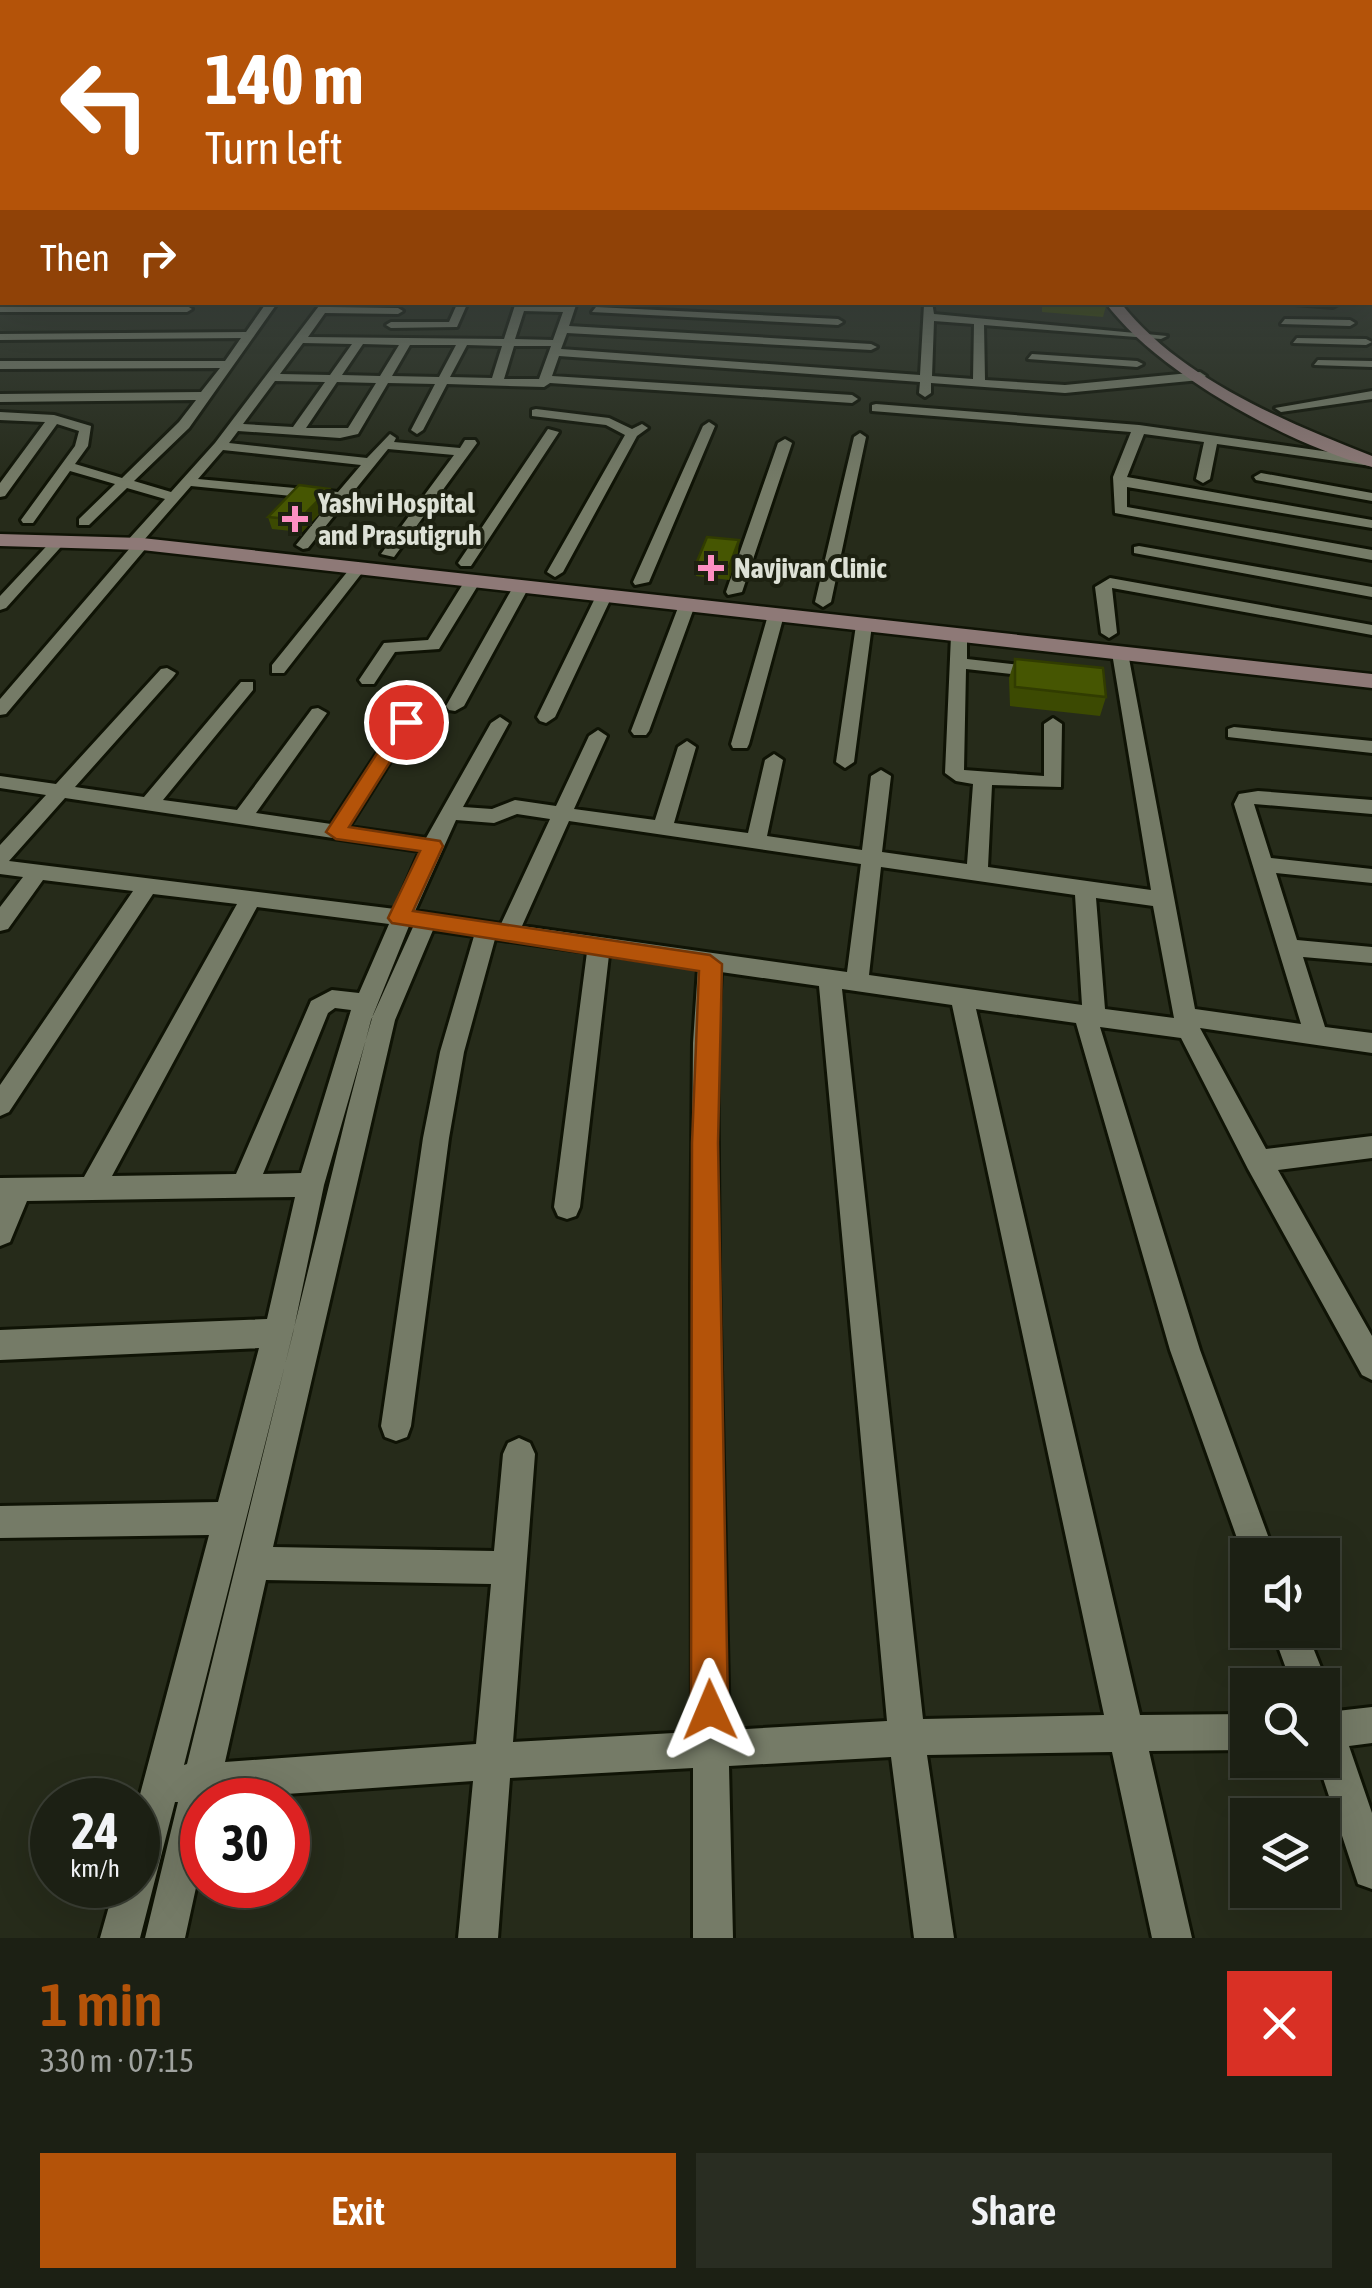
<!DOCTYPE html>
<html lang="en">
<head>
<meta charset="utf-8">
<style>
  :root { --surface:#1c2014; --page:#292d22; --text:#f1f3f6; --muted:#a0a3a0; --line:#3a3e34; --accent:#b45309 }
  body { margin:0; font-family:"Asap Condensed",sans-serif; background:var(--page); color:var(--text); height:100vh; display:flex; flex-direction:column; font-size:38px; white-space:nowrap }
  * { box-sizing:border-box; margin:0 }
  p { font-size:32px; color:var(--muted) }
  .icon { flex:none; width:55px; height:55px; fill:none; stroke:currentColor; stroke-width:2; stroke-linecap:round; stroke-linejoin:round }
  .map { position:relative; height:1938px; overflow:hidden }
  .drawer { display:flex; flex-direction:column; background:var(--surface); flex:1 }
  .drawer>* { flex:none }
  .top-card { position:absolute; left:0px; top:0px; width:1372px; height:305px; box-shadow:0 10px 40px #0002,0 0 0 2px var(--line); background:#b45309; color:#fff; overflow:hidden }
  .fabs { position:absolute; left:1230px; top:1538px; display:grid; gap:20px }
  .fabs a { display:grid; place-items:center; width:110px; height:110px; border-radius:0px; background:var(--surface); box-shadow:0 10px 40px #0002,0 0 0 2px var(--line); font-size:50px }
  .speed { position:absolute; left:30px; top:1778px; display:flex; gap:20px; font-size:50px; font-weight:700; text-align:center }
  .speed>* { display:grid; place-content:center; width:130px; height:130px; border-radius:50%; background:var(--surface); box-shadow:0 10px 40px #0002,0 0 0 2px var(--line); line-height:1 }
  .speed small { font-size:25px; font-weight:400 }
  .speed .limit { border:15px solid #d22; background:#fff; color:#111 }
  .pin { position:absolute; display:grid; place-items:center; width:85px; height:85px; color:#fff; margin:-42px; border:5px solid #fff; border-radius:50%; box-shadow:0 2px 10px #0007 }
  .me { position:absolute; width:110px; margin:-55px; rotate:359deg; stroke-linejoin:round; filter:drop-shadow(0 0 8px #0008) }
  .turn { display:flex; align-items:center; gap:35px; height:210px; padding:0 40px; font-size:45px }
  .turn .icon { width:130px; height:130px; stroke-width:2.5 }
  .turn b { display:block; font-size:70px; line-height:85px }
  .then { display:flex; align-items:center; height:95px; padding:0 40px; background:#0003; gap:20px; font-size:38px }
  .round { display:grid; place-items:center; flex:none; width:105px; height:105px; border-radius:0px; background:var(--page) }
  .head { display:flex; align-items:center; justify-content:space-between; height:170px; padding:0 40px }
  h1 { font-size:60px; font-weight:600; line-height:75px; color:var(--accent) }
  .primary-button { display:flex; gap:20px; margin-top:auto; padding:20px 40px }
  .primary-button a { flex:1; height:115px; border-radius:0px; background:var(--accent); color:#fff; font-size:40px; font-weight:600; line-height:115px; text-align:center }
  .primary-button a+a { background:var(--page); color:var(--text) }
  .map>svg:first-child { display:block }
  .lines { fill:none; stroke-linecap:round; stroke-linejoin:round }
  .street-casing { stroke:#0f1305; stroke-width:6 }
  .secondary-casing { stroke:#0f1305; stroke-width:5 }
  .street { fill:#757b67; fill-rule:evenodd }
  .secondary { fill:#8e7977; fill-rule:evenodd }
  .wall { fill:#3c4a02 }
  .shaded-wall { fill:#313c01 }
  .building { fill:#465602; stroke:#313c01; stroke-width:2.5 }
  .route { fill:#b45309; stroke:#753606; stroke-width:2.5 }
  .poi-dot { fill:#fc8fc2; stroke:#1d2111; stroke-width:4 }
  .labels { text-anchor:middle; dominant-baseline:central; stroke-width:8; stroke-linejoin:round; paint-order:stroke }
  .far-poi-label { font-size:28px; font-weight:bold; fill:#dde1d6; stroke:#1d2111; text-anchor:start }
</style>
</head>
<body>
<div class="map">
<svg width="1372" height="1938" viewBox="0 0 1372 1938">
  <rect width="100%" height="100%" fill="#262b1a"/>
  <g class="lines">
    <g class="street-casing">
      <path id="street" d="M1370,222L1372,223V229L1370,228Z
        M2,230V236L0,237V231Z
        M2,266V273L0,274V267Z
        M1370,275H1372V283H1370Z
        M267,302H278L189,428L134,481L171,492L215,443L322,302H333L330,307L398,308L403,311L398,314L325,313L308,337L504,339L516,302L565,306L577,302L569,326L871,344L877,347L871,350L567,333L561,349L920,375L924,305L932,302L934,314L1167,336L1161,339L984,325L985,380L1065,385L1200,372L1206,376L1200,380L1065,393L931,383V393L925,397L919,393L920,382L559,356L552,376L852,395L858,399L852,403L550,383L544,387L447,384L423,430L417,434L411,430L435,384L388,383L358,434L340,438L238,431L229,443L367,458L390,434L396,438L394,442L460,448L465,440H475L477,443L394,557L381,554L454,455L388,449L308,548L303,549L296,545L332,500L191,486L144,540L149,544L147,547L6,714L0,715V699L130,548L125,544L127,541L165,499L127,488L89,525H79V519L115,484L70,471L33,523H23L21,520L75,446L79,431L57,424L5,496L0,497V483L45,422L0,420V412L54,415L91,426L88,446L75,464L122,478L179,422L196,400L0,402V394L201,392L220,368L0,369V361H225L241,338L0,340V334L246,332ZM524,311L563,312L553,340L515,339ZM934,321L974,324L973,379L932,376ZM303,343L352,344L330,375L280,374ZM363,344L399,345L380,376L342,375ZM410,345H456L439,377L392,376ZM467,345L502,346L492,378L450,377ZM514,346H551L539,379H504ZM275,381L325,382L293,427L243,424ZM337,382L376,383L348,428H306ZM223,450L361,465L338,492L198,479Z
        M458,302H468L457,327L391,328L386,325L391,322H449Z
        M1269,302H1337L1338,304L1333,307Z
        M0,306H187L192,309L187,312H0Z
        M596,307L838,319L843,322L838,325L592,312Z
        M1285,319L1350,320L1355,323L1350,326L1281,324Z
        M1297,338L1366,339L1372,342L1366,345L1293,343Z
        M1032,354L1137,361L1143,364L1137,367L1028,359Z
        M1318,360L1372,361V367L1314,365Z
        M1372,391V399L1281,412L1275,408Z
        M876,404L1139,425L1372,458L1371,466L1217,444L1210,479L1203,483L1196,479L1204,442L1144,434L1127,477L1372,520V528L1127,487V507L1372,550V560L1115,513L1113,477L1131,432L872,411V405Z
        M536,409L609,418L632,429L642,424L648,428L637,436L563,572L555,577L547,572L625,435L606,425L532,416V410Z
        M709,422L715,426L649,582L635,585L633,582L703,426Z
        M548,429L559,432L471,566H461L458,563Z
        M860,433L866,437L831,602L823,607L815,602L854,437Z
        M785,439L792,443L742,592L728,595L726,592L778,443Z
        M1261,473L1372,493V501L1256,480L1254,477Z
        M56,536L68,539L6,608L0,610V596Z
        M1139,546L1372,587V597L1134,553V547Z
        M357,564L365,569L284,673H272V665L352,566Z
        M1110,578L1372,625V635L1112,588L1117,633L1109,638L1101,633L1095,587Z
        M466,579L480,582L439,649L395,652L374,684H362L359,680L384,643L428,640Z
        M521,582L529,587L464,706L455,711L449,710L446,706L513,587Z
        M604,591L612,596L555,717L546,723L540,721L537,717L596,596Z
        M687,600L695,605L649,731L646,735H634L631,731L679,605Z
        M776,610L784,615L749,744L747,748H733L731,744L768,615Z
        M864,620L872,625L854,762L845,768L836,762L856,625Z
        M959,631L967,636V659L1038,667L1047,672L1038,677L966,669L964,770L1044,776V724L1053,718L1062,724L1061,787L992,785L988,867L1151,890L1112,653L1120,648L1128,653L1195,1009L1301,1024L1234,804L1239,794L1258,791L1372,800V814L1254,804L1271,858L1372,869V883L1276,873L1297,940L1372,947V963L1303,957L1325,1027L1372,1033V1053L1200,1028L1266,1149L1372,1136V1158L1278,1170L1372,1336V1380L1362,1375L1248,1169L1181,1038L1100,1027L1200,1350L1275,1555H1248V1567L1243,1555L1170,1350L1076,1023L976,1009L1140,1715L1248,1714V1750L1149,1751L1192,1938H1152L1112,1752L927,1755L954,1938H914L891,1757L729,1766L733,1938H693V1768L510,1778L498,1938H458L473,1781L202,1800V1860L185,1938H145L178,1802H175L140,1938H100L115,1885H138V1802L209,1535L0,1538V1506L218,1502L259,1348L0,1360V1330L267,1319L295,1197L27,1201L10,1242L0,1246V1178L84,1177L237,904L153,894L9,1112L0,1116V1085L133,891L43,880L8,929L0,931V907L23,877L0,874V845L46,795L0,788V776L56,784L161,669L167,668L176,673L173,677L75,787L144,797L241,682H253V690L163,800L237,810L312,709L318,708L327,713L256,813L331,824L400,718L406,716L415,722L349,827L426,838L491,723L500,717L509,723L463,807L492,809L515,800L556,806L589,736L598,730L607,736L574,809L655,820L678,747L687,741L696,747L674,823L748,833L765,760L774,754L783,760L767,836L862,850L871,776L881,770L891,776L882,852L967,864L973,784L956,781L945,773L951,636ZM65,798L420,851L395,909L9,861ZM517,814L550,819L501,924L415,911L456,820L494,823ZM569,821L861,864L847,972L522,926ZM881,867L1075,895L1082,1005L869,975ZM1096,898L1153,906L1174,1018L1105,1009ZM257,907L389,924L359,993L332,990L311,1001L236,1174L112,1176ZM409,926L413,927L371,1020L348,1108L187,1764L184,1765L293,1333L324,1185L373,1015ZM433,930L474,936L440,1052L423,1138L381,1426L385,1437L396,1441L407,1437L411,1426L449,1138L464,1052L495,939L587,952L554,1207L558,1216L567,1219L576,1216L580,1207L609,955L698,968L693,1043L691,1280L692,1732L513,1742L535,1454L530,1443L519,1438L508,1443L503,1454L494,1551L273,1547L395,1020ZM721,972L819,986L887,1721L729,1730L719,1280L717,1043ZM842,989L952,1005L1104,1715L923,1719ZM335,1008L351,1010L301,1173L263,1174L328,1013ZM266,1580L491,1584L476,1744L225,1762Z
        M1234,727L1372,741V753L1228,737V729Z
        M1272,1630H1306L1328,1685L1322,1697V1685H1292Z
        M1322,1700L1335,1705L1337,1711L1372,1707V1743L1349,1746L1372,1813V1889L1358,1884L1317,1760H1322Z"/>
    </g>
    <g class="secondary-casing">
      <path id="secondary" d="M1105,302H1120C1180,379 1284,421 1372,456V467C1288,444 1157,373 1105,302Z
        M0,534L142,538L1372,674V688L142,550L0,546Z"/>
    </g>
    <use href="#street" class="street"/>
    <use href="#secondary" class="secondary"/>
  </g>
  <path class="wall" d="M1042,302H1105L1106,306L1103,317L1042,312Z
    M329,489L332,501L302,532L272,529L268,517Z
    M738,552L729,580L696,576V564Z
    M1015,659L1106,697L1100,716L1010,706L1009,678Z"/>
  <path class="shaded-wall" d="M329,489L332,501L302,532L299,520Z
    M739,540L738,552L729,580V567Z"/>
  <path class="building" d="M1054,302H1105L1106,306Z
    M299,485L329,489L299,520L268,517Z
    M707,537L739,540L729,567L696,564Z
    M1015,659L1103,668L1106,697L1015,687Z"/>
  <linearGradient id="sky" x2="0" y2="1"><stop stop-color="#15180e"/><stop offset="0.44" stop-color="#414a49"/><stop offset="1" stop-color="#414a49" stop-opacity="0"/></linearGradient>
  <rect width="1372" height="483" fill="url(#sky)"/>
  <path class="route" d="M406,716L415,722L349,827L440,841L443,846L413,911L710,955L722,964L718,1143L728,1710L722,1723L710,1729L697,1723L691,1710L692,1143L699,971L392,923L388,918L420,851L336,839L326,832L400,718Z"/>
  <g class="poi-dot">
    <path d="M290 504h10v10h10v10h-10v10h-10v-10h-10v-10h10z"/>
    <path d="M706 553h10v10h10v10h-10v10h-10v-10h-10v-10h10z"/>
  </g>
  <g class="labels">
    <g class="far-poi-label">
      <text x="318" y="503">Yashvi Hospital<tspan x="318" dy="32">and Prasutigruh</tspan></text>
      <text x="734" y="568">Navjivan Clinic</text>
    </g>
  </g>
</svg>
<div class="fabs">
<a><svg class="icon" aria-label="sound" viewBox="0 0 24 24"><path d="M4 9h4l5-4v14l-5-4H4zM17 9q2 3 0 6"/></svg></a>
<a><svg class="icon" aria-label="search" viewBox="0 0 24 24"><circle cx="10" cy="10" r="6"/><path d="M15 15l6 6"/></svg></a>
<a><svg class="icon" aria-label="layers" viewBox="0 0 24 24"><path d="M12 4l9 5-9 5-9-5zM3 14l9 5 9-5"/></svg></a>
</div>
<div class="speed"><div>24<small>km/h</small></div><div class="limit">30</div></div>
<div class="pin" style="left:406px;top:722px;background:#d93025"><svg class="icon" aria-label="arrive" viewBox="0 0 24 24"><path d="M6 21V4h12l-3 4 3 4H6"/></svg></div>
<svg class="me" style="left:710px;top:1710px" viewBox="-20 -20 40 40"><path d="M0-17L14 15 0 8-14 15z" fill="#b45309" stroke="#fff" stroke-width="4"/></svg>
<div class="top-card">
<div class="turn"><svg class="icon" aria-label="left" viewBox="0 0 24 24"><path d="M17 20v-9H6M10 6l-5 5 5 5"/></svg><div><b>140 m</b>Turn left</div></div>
<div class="then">Then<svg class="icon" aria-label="right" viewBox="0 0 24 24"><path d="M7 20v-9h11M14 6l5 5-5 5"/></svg></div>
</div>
</div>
<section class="drawer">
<div class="head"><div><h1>1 min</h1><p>330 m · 07:15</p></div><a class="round" style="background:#d93025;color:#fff"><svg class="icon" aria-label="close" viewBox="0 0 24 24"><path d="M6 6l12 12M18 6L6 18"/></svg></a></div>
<div class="primary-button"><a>Exit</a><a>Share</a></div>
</section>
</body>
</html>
